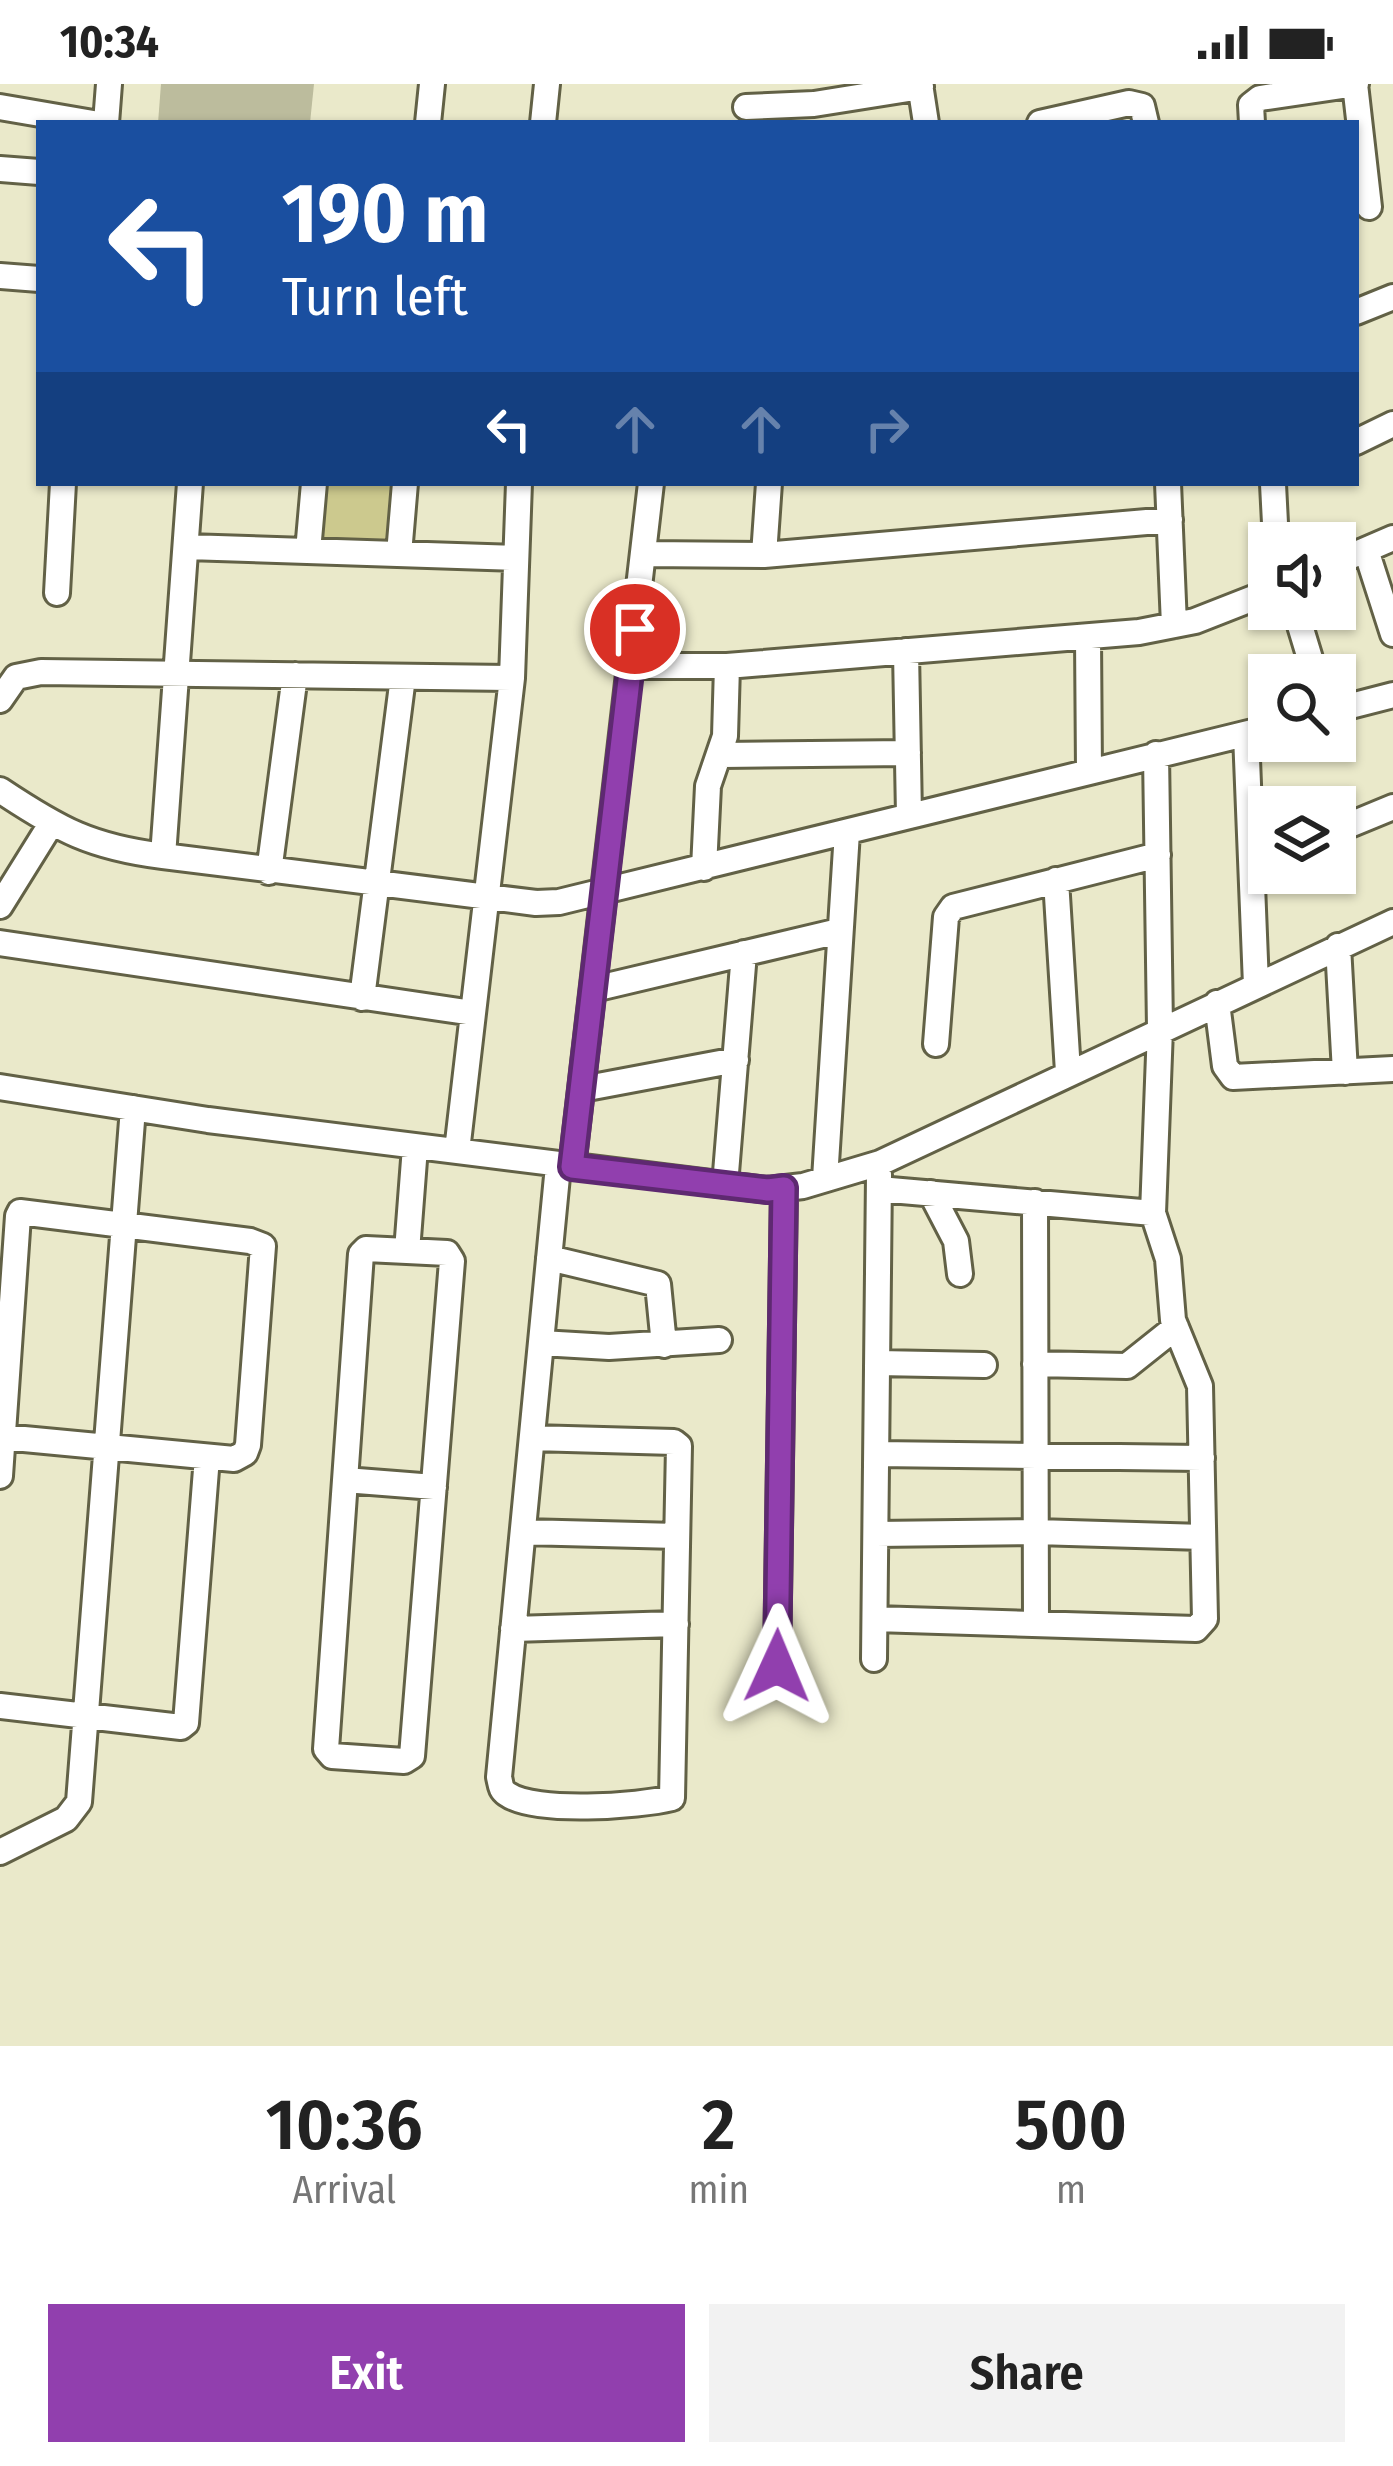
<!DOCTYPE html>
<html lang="en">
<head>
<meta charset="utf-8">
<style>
  :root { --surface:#fff; --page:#f2f2f2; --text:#222; --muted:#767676; --accent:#913fae }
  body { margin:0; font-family:"Fira Sans Condensed",sans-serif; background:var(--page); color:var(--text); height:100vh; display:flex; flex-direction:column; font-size:45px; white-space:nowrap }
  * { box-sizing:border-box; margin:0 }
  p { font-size:39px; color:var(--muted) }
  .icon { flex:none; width:66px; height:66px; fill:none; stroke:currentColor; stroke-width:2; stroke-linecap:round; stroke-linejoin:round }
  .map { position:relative; height:1962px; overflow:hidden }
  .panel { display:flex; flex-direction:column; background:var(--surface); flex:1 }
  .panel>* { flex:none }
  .hud { position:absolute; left:36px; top:36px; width:1323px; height:366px; border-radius:0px; box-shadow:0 3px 9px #0004; background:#1a4fa0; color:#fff; overflow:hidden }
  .tools { position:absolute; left:1248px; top:438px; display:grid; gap:24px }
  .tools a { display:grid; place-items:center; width:108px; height:108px; border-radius:0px; background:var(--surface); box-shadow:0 3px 9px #0004; font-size:60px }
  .pin { position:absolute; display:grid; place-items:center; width:102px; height:102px; color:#fff; margin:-51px; border:6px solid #fff; border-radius:50%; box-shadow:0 3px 12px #0007 }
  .me { position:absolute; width:132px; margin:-66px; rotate:1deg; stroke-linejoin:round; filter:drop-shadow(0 0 9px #0008) }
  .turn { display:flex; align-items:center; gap:42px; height:252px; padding:0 48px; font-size:54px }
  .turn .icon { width:156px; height:156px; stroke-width:2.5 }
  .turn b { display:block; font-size:84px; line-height:102px }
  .lanes { display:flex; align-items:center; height:114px; padding:0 48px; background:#0003; justify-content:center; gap:60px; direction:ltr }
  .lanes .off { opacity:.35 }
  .eta { display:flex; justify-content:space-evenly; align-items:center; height:204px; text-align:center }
  .eta b { font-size:72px; font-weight:600; line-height:84px }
  .cta { display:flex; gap:24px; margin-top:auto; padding:24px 48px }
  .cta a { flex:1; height:138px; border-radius:0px; background:var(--accent); color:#fff; font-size:48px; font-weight:600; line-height:138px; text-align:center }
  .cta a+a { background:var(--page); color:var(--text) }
  .status { display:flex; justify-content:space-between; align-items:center; height:84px; padding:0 60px; background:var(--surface); direction:ltr }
  .status svg { height:33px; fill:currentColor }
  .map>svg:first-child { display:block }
  .green { fill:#ccc98e }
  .building { fill:#bcbc9d }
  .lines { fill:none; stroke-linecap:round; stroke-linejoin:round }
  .minor-casing { stroke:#626146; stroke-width:30 }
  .minor { stroke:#fff; stroke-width:24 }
  .route-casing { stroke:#5e2971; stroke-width:30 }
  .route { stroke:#913fae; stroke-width:21 }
</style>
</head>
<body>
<div class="status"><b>10:34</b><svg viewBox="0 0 49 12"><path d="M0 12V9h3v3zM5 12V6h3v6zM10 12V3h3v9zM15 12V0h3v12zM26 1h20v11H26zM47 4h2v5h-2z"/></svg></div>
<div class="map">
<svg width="1393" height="1962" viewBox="0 0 1393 1962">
  <rect width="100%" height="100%" fill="#eae9ca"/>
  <path class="green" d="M323,399H397L392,461L319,458Z"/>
  <path class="building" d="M161,0H314L310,39H158Z"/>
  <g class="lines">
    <g class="minor-casing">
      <path id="minor" d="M920,0L926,39
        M1355,0L1369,123
        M0,23L93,39
        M746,23L814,20L921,3
        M106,39L109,0
        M428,39L432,0
        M543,39L547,0
        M1040,39L1129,19L1142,22L1146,39
        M1252,39L1251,21L1260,14L1356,0
        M0,85L39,88
        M0,192L39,195
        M1356,228L1393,213
        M1356,358L1393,340
        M190,399L163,772L536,819L559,818L1269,644
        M1168,399L1174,541
        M1273,400L1276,459
        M187,463L516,474
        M1366,466L1393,550
        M308,467L314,399
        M399,470L405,399
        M643,470L764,471L1170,436
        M764,471L769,399
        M1335,479L1393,454
        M57,509L63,399
        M1295,525L1315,591
        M1088,553L1089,687
        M906,567L909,732
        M631,582H727L1139,548L1195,537L1269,508
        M0,616L16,593L41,588L512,594
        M1335,626L1393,611
        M1246,650L1256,901
        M722,671L908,669
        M0,706C60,746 91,763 163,772
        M1335,747L1393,723
        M704,784L708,702L725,652L727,582
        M269,788L295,591
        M1056,796L1068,988
        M0,822L51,740
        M0,859L473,929
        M1338,862L1345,988
        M594,905L839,847
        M362,914L403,593
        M1217,919L1225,982L1233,993L1393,985
        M936,960L946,833L953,823L1158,771
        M0,1003L208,1036L768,1106L803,1102L880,1079L1393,838
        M582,1005L736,976
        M457,1067L512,594L519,399
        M572,1083L651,399
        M825,1095L847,748
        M725,1101L744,869
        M931,1109L956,1157L960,1190
        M1035,1118L1036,1540
        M1153,1129L1160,945L1156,670
        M407,1167L366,1165L361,1170L326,1665L332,1672L404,1677L412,1672L452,1177L447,1169L407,1167L415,1063
        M549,1174L658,1200L664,1261
        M541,1259L609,1263L719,1256
        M878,1279L984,1281
        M1035,1280L1127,1282L1176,1243
        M532,1354L674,1358L679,1362L672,1714C639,1722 535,1730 507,1710C500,1705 501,1701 499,1693C519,1489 538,1285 558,1082
        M877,1370L1202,1374
        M0,1392L18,1132L20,1128L250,1157L263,1162L248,1361L245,1369L234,1375L3,1353
        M345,1396L434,1403
        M523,1448L677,1452
        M876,1450L1036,1448L1203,1453
        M875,1535L1196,1545L1205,1535L1200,1302L1173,1236L1168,1175L1153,1129L879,1105
        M513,1545L676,1540
        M874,1575L879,1091
        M777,1583L784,1104
        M0,1622L181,1643L186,1639L207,1373
        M0,1768L66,1735L79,1718L133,1024"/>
    </g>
    <use href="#minor" class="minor"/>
  </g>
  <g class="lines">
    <g class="route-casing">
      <path id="route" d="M635,545L572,1083L768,1106L784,1104L777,1582"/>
    </g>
    <use href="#route" class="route"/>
  </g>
</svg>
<div class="tools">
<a><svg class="icon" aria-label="sound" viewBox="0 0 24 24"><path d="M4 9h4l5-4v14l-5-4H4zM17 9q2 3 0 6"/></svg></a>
<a><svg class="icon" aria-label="search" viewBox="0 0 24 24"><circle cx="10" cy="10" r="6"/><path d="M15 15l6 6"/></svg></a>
<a><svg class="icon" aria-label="layers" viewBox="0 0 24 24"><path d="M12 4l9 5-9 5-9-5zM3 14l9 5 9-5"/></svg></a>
</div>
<div class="pin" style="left:635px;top:545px;background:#d93025"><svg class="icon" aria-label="arrive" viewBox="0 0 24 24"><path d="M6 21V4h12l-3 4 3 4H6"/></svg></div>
<svg class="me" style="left:777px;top:1582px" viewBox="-20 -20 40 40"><path d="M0-17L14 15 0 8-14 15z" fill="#913fae" stroke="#fff" stroke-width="4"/></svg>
<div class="hud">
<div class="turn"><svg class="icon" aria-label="left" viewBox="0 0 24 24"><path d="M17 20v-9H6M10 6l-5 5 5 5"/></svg><div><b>190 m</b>Turn left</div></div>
<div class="lanes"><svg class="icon" aria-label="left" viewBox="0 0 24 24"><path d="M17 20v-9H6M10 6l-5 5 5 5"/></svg><svg class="icon off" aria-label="ahead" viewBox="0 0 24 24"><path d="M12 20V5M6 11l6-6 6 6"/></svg><svg class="icon off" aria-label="ahead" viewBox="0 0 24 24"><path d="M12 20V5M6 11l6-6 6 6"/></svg><svg class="icon off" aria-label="right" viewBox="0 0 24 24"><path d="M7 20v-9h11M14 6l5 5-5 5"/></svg></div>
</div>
</div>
<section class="panel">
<div class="eta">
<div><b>10:36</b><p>Arrival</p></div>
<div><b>2</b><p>min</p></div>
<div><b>500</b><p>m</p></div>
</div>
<div class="cta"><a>Exit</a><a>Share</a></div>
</section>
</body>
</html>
